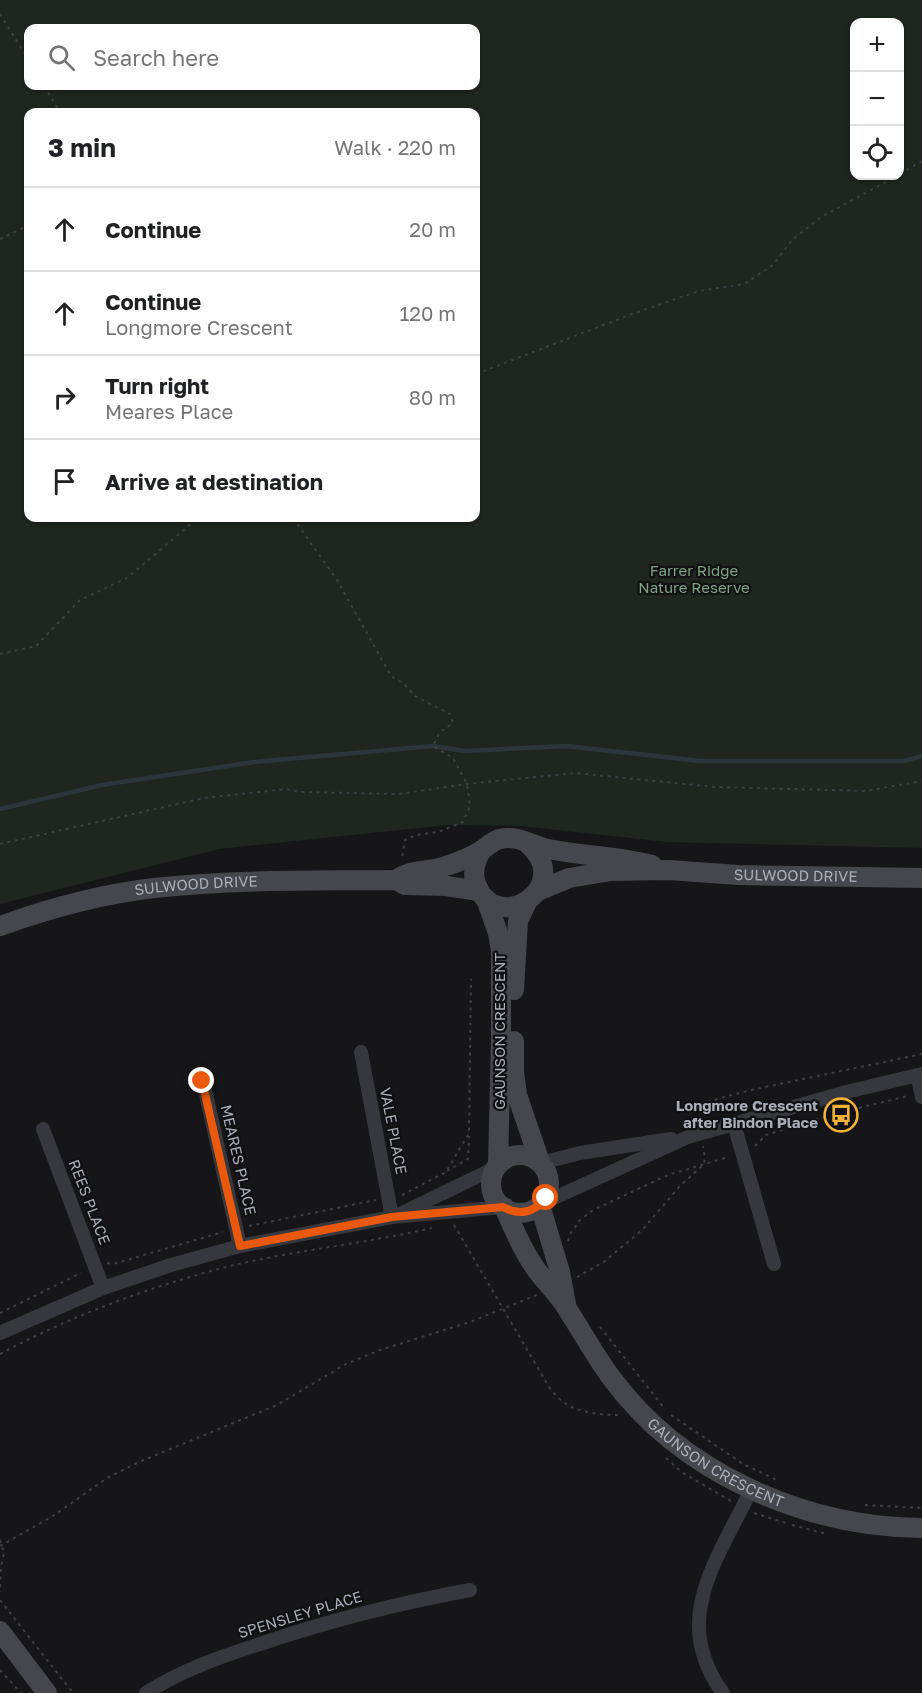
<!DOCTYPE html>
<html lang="en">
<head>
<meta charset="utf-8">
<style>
	body { margin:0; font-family:"Golos Text",sans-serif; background:#f6f6f6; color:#202124 }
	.controls { position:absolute; right:18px; top:18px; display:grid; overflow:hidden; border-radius:12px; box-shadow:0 2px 4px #0004 }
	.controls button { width:54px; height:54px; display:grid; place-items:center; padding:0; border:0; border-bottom:2px solid #e0e0e0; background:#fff; color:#202124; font:30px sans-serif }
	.stop { position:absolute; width:18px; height:18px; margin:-14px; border:4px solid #ea580c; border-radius:50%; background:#fff }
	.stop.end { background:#ea580c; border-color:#fff; box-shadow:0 2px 6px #0008 }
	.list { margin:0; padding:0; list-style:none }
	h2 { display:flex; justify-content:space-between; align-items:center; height:78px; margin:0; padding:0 24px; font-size:26px }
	h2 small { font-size:20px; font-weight:400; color:#757577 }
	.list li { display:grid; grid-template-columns:39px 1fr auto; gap:18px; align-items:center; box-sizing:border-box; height:84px; padding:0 24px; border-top:2px solid #e0e0e0 }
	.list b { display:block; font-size:22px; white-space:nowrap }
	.list p { margin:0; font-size:20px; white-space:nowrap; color:#757577 }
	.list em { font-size:20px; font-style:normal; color:#757577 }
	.icon { flex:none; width:33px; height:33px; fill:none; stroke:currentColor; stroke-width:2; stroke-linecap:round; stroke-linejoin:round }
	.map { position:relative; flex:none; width:922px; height:1693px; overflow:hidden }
	.search { position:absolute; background:#fff; box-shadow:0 2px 4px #0004; left:24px; top:24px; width:456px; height:66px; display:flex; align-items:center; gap:15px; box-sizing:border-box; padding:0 21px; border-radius:12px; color:#757577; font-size:22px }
	.panel { position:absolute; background:#fff; box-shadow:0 2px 4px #0004; left:24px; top:108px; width:456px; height:414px; border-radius:12px }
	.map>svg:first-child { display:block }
	.green { fill:#1e261f; fill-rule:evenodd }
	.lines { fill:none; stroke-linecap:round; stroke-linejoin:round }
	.stream { stroke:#2c353c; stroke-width:4.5 }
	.path { stroke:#3d3f44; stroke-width:2; stroke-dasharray:3 4.5; stroke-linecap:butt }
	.street { stroke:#37383d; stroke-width:14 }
	.secondary { stroke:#45474d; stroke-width:20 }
	.route { stroke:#ea580c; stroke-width:8 }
	.labels { text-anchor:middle; stroke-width:4.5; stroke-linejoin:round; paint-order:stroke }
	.park-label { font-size:15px; fill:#7fa381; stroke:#111113 }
	.street-label { font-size:15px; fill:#a8adb8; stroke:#111113 }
	.poi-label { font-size:15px; font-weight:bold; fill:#a8adb8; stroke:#111113; text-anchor:end }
</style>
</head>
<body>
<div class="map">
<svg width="922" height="1693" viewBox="0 0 922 1693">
	<rect width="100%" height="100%" fill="#161618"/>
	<path class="green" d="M0 0H922V848L667 842 521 826 448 825 219 849 0 904ZM854 22H900V176H854ZM28 28H476V86H28ZM28 112H476V518H28Z"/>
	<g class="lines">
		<path class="stream" d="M0 809 102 785 254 762 433 746 464 751 566 746 700 761H904L922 756"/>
		<g class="path">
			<path d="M0 14 28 59"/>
			<path d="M44 86 60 112"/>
			<path d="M900 174 922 161"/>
			<path d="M0 239 23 228 28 222"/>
			<path d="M476 374 632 314 699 291 744 284 773 265 792 240 821 217 897 176"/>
			<path d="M293 518 337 580 391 676 404 684 415 696 450 714 453 723 440 732 433 746 453 758 467 784 470 806 463 822 438 832 416 835 405 840 402 858"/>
			<path d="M0 654 36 646 80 600 127 578 198 518"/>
			<path d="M0 844 204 798 287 789 299 792 399 794 467 784 575 773 715 787 865 791 922 781"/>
			<path d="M697 1120 698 1111 706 1102 751 1090 922 1054"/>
			<path d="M755 1146 766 1135 830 1115 908 1096"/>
			<path d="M447 1171 468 1159 469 1136"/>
			<path d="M402 1195 446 1172 469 1133 471 979"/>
			<path d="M454 1225 549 1387C553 1392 558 1398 563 1402 578 1413 602 1415 620 1415"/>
			<path d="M249 1226 376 1200"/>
			<path d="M568 1241 570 1234 580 1220 593 1210 668 1175 728 1157"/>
			<path d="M107 1263 113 1264 223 1232"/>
			<path d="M577 1277 605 1261 642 1230 680 1186 703 1165 705 1159 703 1146"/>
			<path d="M0 1313 81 1273"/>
			<path d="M600 1327 665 1409"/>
			<path d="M0 1354C73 1315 154 1285 234 1265 299 1250 367 1243 432 1228"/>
			<path d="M671 1415 743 1464 779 1481"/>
			<path d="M666 1458 683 1473 731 1501"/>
			<path d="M865 1505 922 1508"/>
			<path d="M754 1513 786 1523"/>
			<path d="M792 1525 827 1534"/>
			<path d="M0 1540 4 1553 1 1567 0 1592"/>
			<path d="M0 1546 53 1516 107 1478 139 1462 277 1405 346 1364 380 1350 470 1322 537 1295"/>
			<path d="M0 1600 73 1693"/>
			<path d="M0 1670 21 1693"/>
		</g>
		<g class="street">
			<path d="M361 1052 392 1217"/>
			<path d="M917 1075 922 1097"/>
			<path d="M203 1081 240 1246"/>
			<path d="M734 1124 774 1264"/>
			<path d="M43 1129 103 1288"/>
			<path d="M541 1163 580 1153 671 1139"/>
			<path d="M541 1204 688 1137 846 1092 922 1074"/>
			<path d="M402 1213 495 1168"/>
			<path d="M0 1333 103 1288 171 1265 240 1246 392 1217 503 1207"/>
			<path d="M146 1693C182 1670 222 1656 263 1643 331 1620 400 1603 470 1590"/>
			<path d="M723 1693C669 1620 718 1559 751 1490"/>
		</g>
		<g class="secondary">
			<path d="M482 850C475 861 471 873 477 886 498 937 578 885 526 842"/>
			<path d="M396 880C409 869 427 872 443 867 456 863 469 858 481 851 488 846 492 841 500 839 517 835 532 845 548 849 583 856 618 856 652 865"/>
			<path id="s1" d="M538 891 569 878 611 871 669 870 738 875 922 878"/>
			<path d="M486 899 498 933 501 951V1040L498 1165"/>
			<path id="s2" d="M0 926C50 908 102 894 154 888 234 879 316 881 396 880L405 885 446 886 479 891"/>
			<path d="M514 990 518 921 527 902"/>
			<path d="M514 1041V1072L517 1095 540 1162"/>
			<circle cx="520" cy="1184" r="29"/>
			<path d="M540 1205 560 1272 566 1304"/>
			<path id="s3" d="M504 1207C514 1229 523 1252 538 1272 547 1284 558 1294 566 1307 581 1330 594 1354 610 1376 681 1473 804 1527 922 1528"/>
			<path d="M0 1631 47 1693"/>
		</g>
	</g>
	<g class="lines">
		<path class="route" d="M202 1081 240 1246 392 1217 503 1207C519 1216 534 1213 546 1198"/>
	</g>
	<defs>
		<symbol id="bus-ring" viewBox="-11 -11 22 22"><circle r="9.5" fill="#111113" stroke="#f2b134" stroke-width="1.5"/><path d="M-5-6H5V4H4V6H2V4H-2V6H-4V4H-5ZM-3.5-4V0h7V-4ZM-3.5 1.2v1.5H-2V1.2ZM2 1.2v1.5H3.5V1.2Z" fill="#f2b134"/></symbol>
	</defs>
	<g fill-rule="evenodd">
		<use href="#bus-ring" x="822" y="1096" width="38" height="38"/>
	</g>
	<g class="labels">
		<g class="park-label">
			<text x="694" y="576">Farrer Ridge<tspan x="694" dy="17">Nature Reserve</tspan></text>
		</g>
		<g class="street-label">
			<text dy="5" stroke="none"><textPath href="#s1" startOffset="261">SULWOOD DRIVE</textPath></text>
			<text dy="5" stroke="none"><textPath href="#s2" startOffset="201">SULWOOD DRIVE</textPath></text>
			<text transform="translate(500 1031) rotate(-90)" y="5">GAUNSON CRESCENT</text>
			<text transform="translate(393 1131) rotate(79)" y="5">VALE PLACE</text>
			<text transform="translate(238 1160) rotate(77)" y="5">MEARES PLACE</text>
			<text transform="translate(89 1202) rotate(69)" y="5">REES PLACE</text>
			<text dy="5" stroke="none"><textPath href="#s3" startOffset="339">GAUNSON CRESCENT</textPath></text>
			<text transform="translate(300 1615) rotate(-17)" y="5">SPENSLEY PLACE</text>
		</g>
		<g class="poi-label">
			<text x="818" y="1111">Longmore Crescent<tspan x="818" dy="17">after Bindon Place</tspan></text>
		</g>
	</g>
</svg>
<div class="controls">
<button>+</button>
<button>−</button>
<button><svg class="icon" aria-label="locate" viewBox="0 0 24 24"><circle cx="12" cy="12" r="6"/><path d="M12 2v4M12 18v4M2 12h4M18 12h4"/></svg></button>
</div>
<div class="stop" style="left:546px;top:1198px"></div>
<div class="stop end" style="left:202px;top:1081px"></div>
<div class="search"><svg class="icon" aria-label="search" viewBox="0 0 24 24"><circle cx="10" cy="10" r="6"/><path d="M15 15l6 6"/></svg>Search here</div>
<section class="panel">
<h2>3 min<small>Walk · 220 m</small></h2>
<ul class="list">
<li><svg class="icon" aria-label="ahead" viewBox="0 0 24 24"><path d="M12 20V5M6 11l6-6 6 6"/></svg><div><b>Continue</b></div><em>20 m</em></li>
<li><svg class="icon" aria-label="ahead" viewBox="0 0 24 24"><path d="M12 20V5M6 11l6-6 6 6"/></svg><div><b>Continue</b><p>Longmore Crescent</p></div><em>120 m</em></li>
<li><svg class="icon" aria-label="right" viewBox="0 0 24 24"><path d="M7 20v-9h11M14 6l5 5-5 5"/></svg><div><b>Turn right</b><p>Meares Place</p></div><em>80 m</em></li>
<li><svg class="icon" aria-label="arrive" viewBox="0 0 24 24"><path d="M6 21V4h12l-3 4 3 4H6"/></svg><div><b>Arrive at destination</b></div></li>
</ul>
</section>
</div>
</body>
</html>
